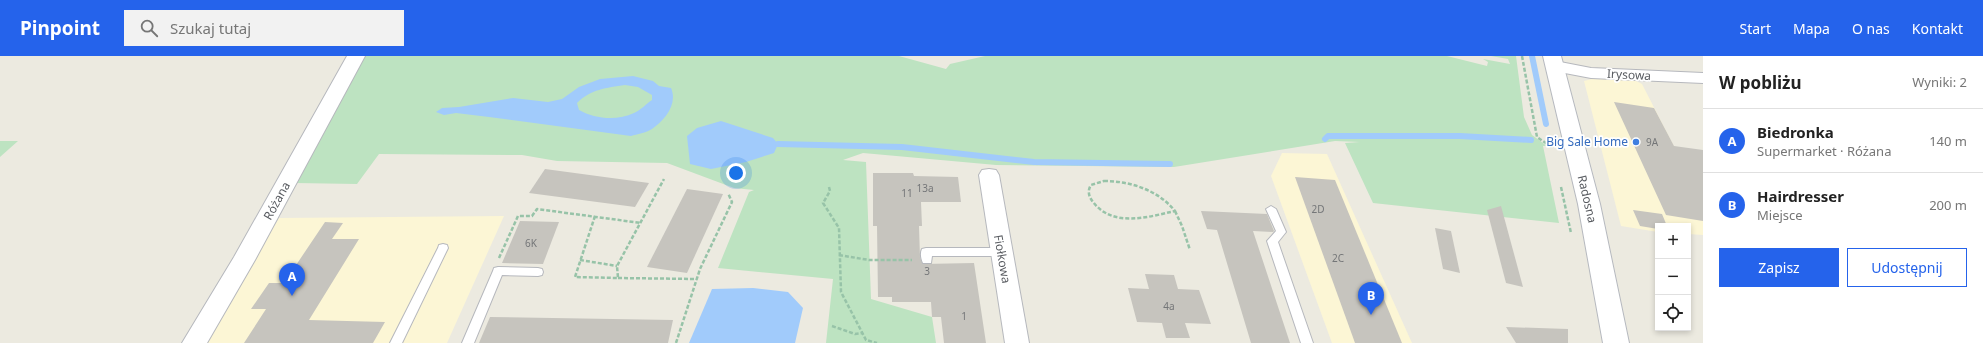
<!DOCTYPE html>
<html lang="pl">
<head>
<meta charset="utf-8">
<style>
	body { margin:0; font-family:"Noto Sans",sans-serif; background:#f2f2f2; color:#222 }
	.controls { position:absolute; right:12px; bottom:12px; display:grid; overflow:hidden; border-radius:0px; box-shadow:0 2px 6px #0003 }
	.controls button { width:36px; height:36px; display:grid; place-items:center; padding:0; border:0; border-bottom:1px solid #e0e0e0; background:#fff; color:#222; font:20px sans-serif }
	.you { position:absolute; left:736px; top:117px; width:14px; height:14px; margin:-10px; border:3px solid #fff; border-radius:50%; background:#1a73e8; box-shadow:0 0 0 6px #1a73e833 }
	.badge { display:grid; place-items:center; width:26px; height:26px; border-radius:50%; background:#2563eb; color:#fff; font-size:13px; font-weight:700 }
	.pin { position:absolute; translate:-50% -33px; filter:drop-shadow(0 1px 2px #0008) }
	.pin::after { content:''; position:absolute; top:21px; width:14px; height:12px; background:inherit; clip-path:polygon(0 0,100% 0,50% 100%) }
	.list { margin:0; padding:0; list-style:none }
	h2 { display:flex; justify-content:space-between; align-items:center; height:52px; margin:0; padding:0 16px; font-size:17px }
	h2 small { font-size:13px; font-weight:400; color:#767676 }
	.list li { display:grid; grid-template-columns:26px 1fr auto; gap:12px; align-items:center; box-sizing:border-box; height:64px; padding:0 16px; border-top:1px solid #e0e0e0 }
	.list b { display:block; font-size:15px; white-space:nowrap }
	.list p { margin:0; font-size:13px; white-space:nowrap; color:#767676 }
	.list em { font-size:13px; font-style:normal; color:#767676 }
	.actions { display:flex; gap:8px; padding:12px 16px }
	.actions a { flex:1; padding:9px 0; border:1px solid #2563eb; border-radius:0px; text-align:center; font-size:14px; color:#2563eb }
	.actions .main { background:#2563eb; color:#fff }
	.icon { flex:none; width:22px; height:22px; fill:none; stroke:currentColor; stroke-width:2; stroke-linecap:round; stroke-linejoin:round }
	.map { position:relative; flex:none; width:1703px; height:287px; overflow:hidden }
	header { display:flex; align-items:center; gap:24px; box-sizing:border-box; height:56px; padding:0 20px; background:#2563eb; color:#fff }
	header strong { font-size:19px }
	nav { display:flex; gap:22px; margin-inline-start:auto; font-size:14px }
	.search { width:280px; height:36px; background:#f2f2f2; display:flex; align-items:center; gap:10px; box-sizing:border-box; padding:0 14px; border-radius:0px; color:#767676; font-size:15px }
	main { display:flex }
	aside { flex:1; background:#fff }
	.map>svg:first-child { display:block }
	.commercial { fill:#fcf6d5 }
	.green { fill:#bde3c1 }
	.water { fill:#a1cbfb; fill-rule:evenodd }
	.lines { fill:none; stroke-linecap:round; stroke-linejoin:round }
	.stream { stroke:#a1cbfb; stroke-width:6 }
	.building { fill:#c6c4be }
	.lane-casing { stroke:#b6b8bd; stroke-width:2 }
	.street-casing { stroke:#b6b8bd; stroke-width:2 }
	.secondary-casing { stroke:#b6b9bf; stroke-width:2 }
	.path { stroke:#97c3a8; stroke-width:2.5; stroke-dasharray:4 2; stroke-linecap:butt }
	.lane { fill:#fff; fill-rule:evenodd }
	.street { fill:#fff; fill-rule:evenodd }
	.secondary { fill:#fff; fill-rule:evenodd }
	.shop-dot { fill:#3f7fe0; stroke:#fff; stroke-width:1.5 }
	.labels { text-anchor:middle; stroke-width:3.5; stroke-linejoin:round; paint-order:stroke }
	.number-label { font-size:10px; fill:#747678 }
	.street-label { font-size:12px; fill:#595c61; stroke:#fff }
	.shop-label { font-size:12px; fill:#366cbe; stroke:#fff; text-anchor:end }
</style>
</head>
<body>
<header>
<strong>Pinpoint</strong>
<div class="search"><svg class="icon" aria-label="search" viewBox="0 0 24 24"><circle cx="10" cy="10" r="6"/><path d="M15 15l6 6"/></svg>Szukaj tutaj</div>
<nav><a>Start</a><a>Mapa</a><a>O nas</a><a>Kontakt</a></nav>
</header>
<main>
<div class="map">
<svg width="1703" height="287" viewBox="0 0 1703 287">
	<rect width="100%" height="100%" fill="#eceae0"/>
	<g class="commercial">
		<path d="M1592 23 1634 24 1642 28 1703 147V179L1688 178V170H1658V176L1621 170 1584 25Z"/>
		<path d="M1282 97 1327 98 1412 287H1332L1271 120Z"/>
		<path d="M504 160 447 287H204L279 162Z"/>
	</g>
	<g class="green">
		<path d="M363 0H899L946 13 950 8 985 0H1447L1487 10 1488 6 1483 3 1510 8 1508 3 1491 0H1516L1524 61 1532 79 1547 90H1543L1559 167 1373 147 1345 87 1360 86 1335 85 1174 111 996 109 863 97 843 104 866 106 871 243 932 261 936 287H826L833 223 718 212 749 136 754 134 734 132 667 107 557 105 522 99 379 98 357 128 295 127Z"/>
		<path d="M0 85H18L0 101Z"/>
	</g>
	<g class="water">
		<path d="M633 20 653 25 659 30 671 32C678 48 665 64 652 73 646 77 637 78 631 80L489 61 456 57 444 59 436 56 442 52 459 51 513 42 548 46 562 43 579 31 600 23ZM625 29 638 31 652 39V44C646 48 641 54 634 57 617 65 595 63 579 54L577 47C591 33 606 32 625 29Z"/>
		<path d="M721 65 773 82 778 88 774 97 746 106 711 113 690 108 687 80 697 72Z"/>
		<path d="M753 232 788 236 803 252 795 287H689L712 233Z"/>
	</g>
	<g class="lines">
		<g class="stream">
			<path d="M1532 0 1546 68"/>
			<path d="M1325 83 1328 80H1460L1531 84"/>
			<path d="M778 88 902 91 1034 106 1170 108"/>
		</g>
	</g>
	<g class="building">
		<path d="M1614 46 1654 52 1674 90 1703 94V165L1666 159Z"/>
		<path d="M545 113 649 127 635 151 529 137Z"/>
		<path d="M873 117H913L914 120 958 121 961 146H921L922 170H919L920 202 923 208 974 207 986 287H944L941 261H932L931 246H892V241H878L877 170H873Z"/>
		<path d="M1295 121 1335 124 1402 287H1355Z"/>
		<path d="M687 133 723 138 687 217 647 211Z"/>
		<path d="M1501 150 1523 231 1506 227 1487 154Z"/>
		<path d="M1633 154 1662 158 1667 170H1658V173L1640 170Z"/>
		<path d="M1201 155 1267 158 1274 175 1273 176 1253 175 1290 287H1251L1217 174 1207 173Z"/>
		<path d="M520 165 559 166 543 208 502 207Z"/>
		<path d="M325 166 343 167 332 183H359L309 264 385 266 373 287H244L266 253H251L269 227H284Z"/>
		<path d="M1435 172 1451 175 1460 217 1443 213Z"/>
		<path d="M1145 218 1174 219 1178 233 1199 234 1211 268 1185 267 1190 282H1166L1162 267 1137 266 1128 232 1149 233Z"/>
		<path d="M490 261 673 264 668 287H479Z"/>
		<path d="M1506 271 1568 273V287H1516Z"/>
	</g>
	<g class="lines">
		<defs>
			<g id="lane">
				<path d="M1271 150 1276 153 1286 176 1278 186 1313 287H1301L1267 185 1276 175 1266 153Z"/>
				<path d="M443 188 447 189 448 192 402 287H390L438 192 439 189Z"/>
				<path d="M926 192H1001L1005 193 1006 196 1005 199 1001 200H932L931 207H923C921 203 920 197 922 193Z"/>
				<path d="M498 211 538 212 542 213 543 216 542 219 538 220 502 219 474 287H462L493 215 494 212Z"/>
			</g>
			<g id="street">
				<path d="M347 0H365L255 204 207 287H182L234 201Z"/>
				<path d="M1555 5 1591 12 1703 17V27L1591 22 1549 14 1546 10 1549 6Z"/>
				<path d="M989 113 996 114 999 119 1029 287H1005L979 119 982 114Z"/>
			</g>
			<path id="secondary" d="M1543 0H1561L1600 148 1629 287H1603L1578 148Z"/>
		</defs>
		<use href="#lane" class="lane-casing"/>
		<use href="#street" class="street-casing"/>
		<use href="#secondary" class="secondary-casing"/>
		<g class="path">
			<path d="M1522 0 1537 81 1553 92"/>
			<path d="M1104 125C1130 125 1158 134 1175 155 1148 161 1113 172 1093 146 1089 141 1087 135 1091 129Z"/>
			<path d="M829 131 830 135 823 147 839 172 841 236 866 284 877 287"/>
			<path d="M1561 131 1571 177"/>
			<path d="M1175 155 1182 170 1190 194"/>
			<path d="M595 160 575 221 618 222 617 210 664 123"/>
			<path d="M839 199 869 204H912"/>
			<path d="M499 202 518 160H532L537 153 641 167"/>
			<path d="M580 204 617 210"/>
			<path d="M618 222 697 223"/>
			<path d="M832 270 855 278 863 277"/>
			<path d="M676 287 700 213 732 146 728 137"/>
		</g>
		<use href="#lane" class="lane"/>
		<use href="#street" class="street"/>
		<use href="#secondary" class="secondary"/>
	</g>
	<circle class="shop-dot" cx="1636" cy="86" r="4"/>
	<g class="labels">
		<g class="number-label">
			<text x="1652" y="90">9A</text>
			<text x="925" y="136">13a</text>
			<text x="907" y="141">11</text>
			<text x="1318" y="157">2D</text>
			<text x="531" y="191">6K</text>
			<text x="1338" y="206">2C</text>
			<text x="927" y="219">3</text>
			<text x="1169" y="254">4a</text>
			<text x="964" y="264">1</text>
		</g>
		<g class="street-label">
			<text transform="translate(1629 19) rotate(3)" y="4">Irysowa</text>
			<text transform="translate(1587 143) rotate(77)" y="4">Radosna</text>
			<text transform="translate(277 145) rotate(-61)" y="4">Różana</text>
			<text transform="translate(1002 203) rotate(80)" y="4">Fiołkowa</text>
		</g>
		<g class="shop-label">
			<text x="1628" y="90">Big Sale Home</text>
		</g>
	</g>
</svg>
<div class="controls">
<button>+</button>
<button>−</button>
<button><svg class="icon" aria-label="locate" viewBox="0 0 24 24"><circle cx="12" cy="12" r="6"/><path d="M12 2v4M12 18v4M2 12h4M18 12h4"/></svg></button>
</div>
<div class="you"></div>
<div class="pin badge" style="left:292px;top:240px">A</div>
<div class="pin badge" style="left:1371px;top:259px">B</div>
</div>
<aside>
<h2>W pobliżu<small>Wyniki: 2</small></h2>
<ul class="list">
<li><span class="badge">A</span><div><b>Biedronka</b><p>Supermarket · Różana</p></div><em>140 m</em></li>
<li><span class="badge">B</span><div><b>Hairdresser</b><p>Miejsce</p></div><em>200 m</em></li>
</ul>
<div class="actions"><a class="main">Zapisz</a><a>Udostępnij</a></div>
</aside>
</main>
</body>
</html>
